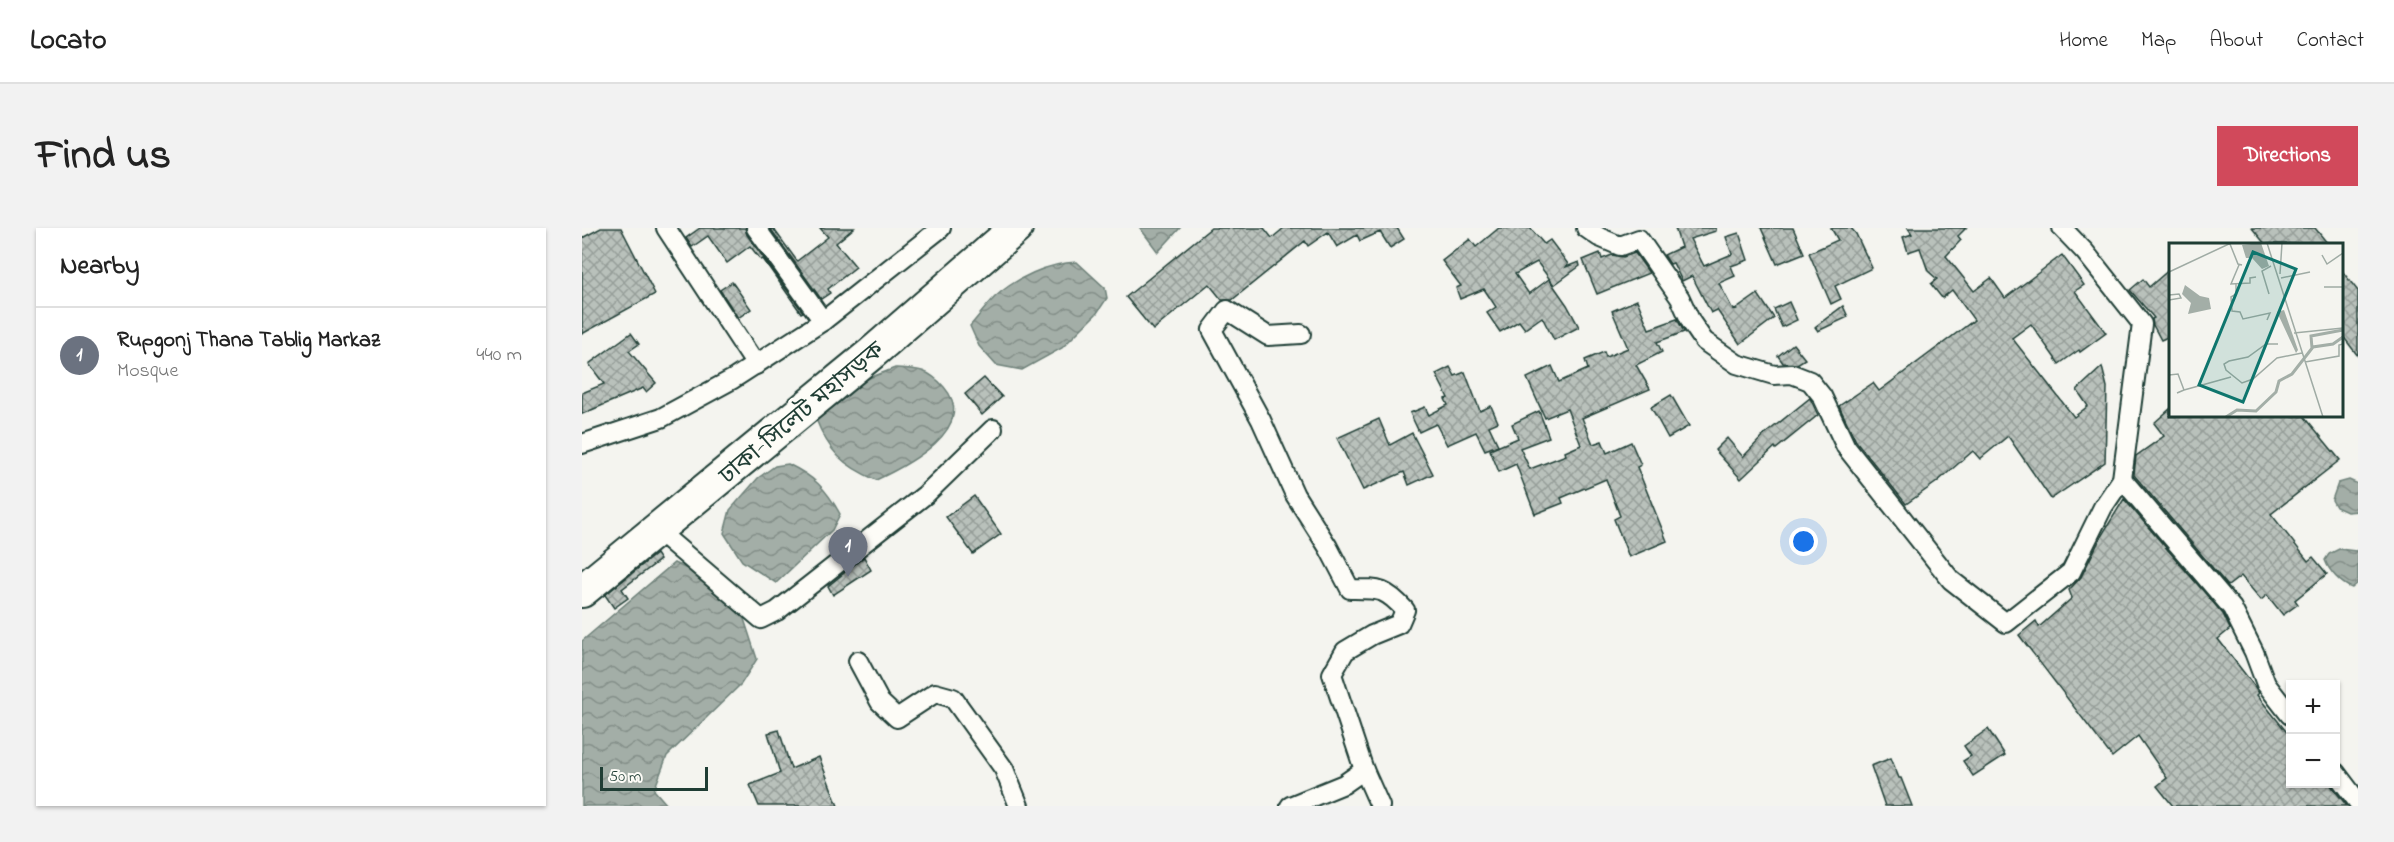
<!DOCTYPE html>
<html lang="en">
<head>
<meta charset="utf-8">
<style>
	body { margin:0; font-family:"Indie Flower","Noto Sans Bengali",sans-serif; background:#f2f2f2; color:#222 }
	.controls { position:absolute; right:18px; bottom:18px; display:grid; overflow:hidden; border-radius:0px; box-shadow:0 2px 4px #0004 }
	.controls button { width:54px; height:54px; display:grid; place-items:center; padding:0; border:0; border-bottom:2px solid #e0e0e0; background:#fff; color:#222; font:30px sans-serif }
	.scale { position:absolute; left:18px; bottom:15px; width:108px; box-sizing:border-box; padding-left:6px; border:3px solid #1f3d34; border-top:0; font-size:16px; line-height:21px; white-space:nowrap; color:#1f3d34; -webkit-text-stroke:4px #fdfcf7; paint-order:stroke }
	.you { position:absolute; left:1222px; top:314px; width:21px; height:21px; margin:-15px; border:4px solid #fff; border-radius:50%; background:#1a73e8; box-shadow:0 0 0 9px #1a73e833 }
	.badge { display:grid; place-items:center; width:39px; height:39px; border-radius:50%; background:#d1495b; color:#fff; font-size:20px; font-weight:700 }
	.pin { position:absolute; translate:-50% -50px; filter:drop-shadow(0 2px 3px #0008) }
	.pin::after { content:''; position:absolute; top:32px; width:21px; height:18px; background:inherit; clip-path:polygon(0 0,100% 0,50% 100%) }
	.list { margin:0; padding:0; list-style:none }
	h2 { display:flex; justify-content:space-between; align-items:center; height:78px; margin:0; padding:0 24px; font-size:26px }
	h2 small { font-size:20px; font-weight:400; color:#767676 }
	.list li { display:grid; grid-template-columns:39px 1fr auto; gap:18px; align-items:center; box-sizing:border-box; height:96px; padding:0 24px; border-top:2px solid #e0e0e0 }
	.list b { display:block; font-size:22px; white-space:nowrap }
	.list p { margin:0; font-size:20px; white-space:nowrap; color:#767676 }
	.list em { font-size:20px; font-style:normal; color:#767676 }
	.map { position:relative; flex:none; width:1776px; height:578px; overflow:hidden; border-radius:0px }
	header { display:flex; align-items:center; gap:36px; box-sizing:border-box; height:84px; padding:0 30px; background:#fff; border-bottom:2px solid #e0e0e0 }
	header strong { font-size:28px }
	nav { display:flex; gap:33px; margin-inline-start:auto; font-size:21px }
	.intro { display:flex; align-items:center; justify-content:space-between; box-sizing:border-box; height:144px; padding:0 36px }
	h1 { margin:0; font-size:42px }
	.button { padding:15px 27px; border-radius:0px; background:#d1495b; color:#fff; font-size:21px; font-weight:700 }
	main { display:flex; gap:36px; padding:0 36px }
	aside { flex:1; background:#fff; border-radius:0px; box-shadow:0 2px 4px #0004 }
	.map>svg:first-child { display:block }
	.water { fill:url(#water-waves); stroke:#6e8179; stroke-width:1.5 }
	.building { fill:url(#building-cross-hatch); stroke:#1f3d34; stroke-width:1.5 }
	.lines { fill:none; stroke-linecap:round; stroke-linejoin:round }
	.street-casing { stroke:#1f3d34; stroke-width:22 }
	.highway-casing { stroke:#1f3d34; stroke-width:36 }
	.street { stroke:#fdfcf7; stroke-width:18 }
	.highway { stroke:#fdfcf7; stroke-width:32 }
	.labels { text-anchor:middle; stroke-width:6; stroke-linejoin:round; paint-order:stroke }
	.street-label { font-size:24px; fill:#1f3d34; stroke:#fdfcf7 }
	.inset-river { fill:none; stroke:#a3aea7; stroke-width:3 }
	.inset-road { fill:none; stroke:#9faba4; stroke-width:1.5 }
	.view { fill:#0f766e; fill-opacity:0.15; stroke:#0f766e; stroke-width:3 }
	.inset-edge { fill:none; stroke:#1f3d34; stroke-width:3 }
</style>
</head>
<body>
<header>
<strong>Locato</strong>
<nav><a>Home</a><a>Map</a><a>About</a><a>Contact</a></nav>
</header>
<div class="intro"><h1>Find us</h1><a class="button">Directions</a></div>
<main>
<aside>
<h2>Nearby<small></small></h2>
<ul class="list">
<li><span class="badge" style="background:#6b7280">1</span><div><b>Rupgonj Thana Tablig Markaz</b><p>Mosque</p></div><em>440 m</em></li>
</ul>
</aside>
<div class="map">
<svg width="1776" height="578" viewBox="0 0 1776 578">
	<defs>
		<pattern id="water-waves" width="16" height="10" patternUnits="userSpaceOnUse" patternTransform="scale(1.5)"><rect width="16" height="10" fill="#a3aea7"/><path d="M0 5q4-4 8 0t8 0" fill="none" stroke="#848f89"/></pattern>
		<pattern id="building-cross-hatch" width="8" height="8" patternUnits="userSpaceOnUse" patternTransform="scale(1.5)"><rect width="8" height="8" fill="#b9c1bb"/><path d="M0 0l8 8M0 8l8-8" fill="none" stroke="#969e99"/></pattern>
	</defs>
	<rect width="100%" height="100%" fill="#f4f4ef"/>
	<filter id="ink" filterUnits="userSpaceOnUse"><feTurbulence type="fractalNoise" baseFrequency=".0167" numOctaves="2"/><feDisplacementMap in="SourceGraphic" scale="12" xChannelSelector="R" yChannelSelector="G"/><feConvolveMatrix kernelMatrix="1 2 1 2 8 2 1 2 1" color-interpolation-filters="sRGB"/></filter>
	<g filter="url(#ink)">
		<g class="water">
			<path d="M558 0H598L576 24Z"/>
			<path d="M495 34 523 60 525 70 515 85 480 120 440 142 414 137 397 118 388 98C396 89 404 78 413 69 434 50 466 35 495 34Z"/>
			<path d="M313 140C337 141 346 141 362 159 398 200 324 238 294 252 260 237 247 224 233 189L269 157Z"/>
			<path d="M206 236C231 248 244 260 258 286L250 302 194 355 160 333 142 305 148 282 176 250 193 238Z"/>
			<path d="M1767 252 1776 256V283L1765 284 1754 279 1750 272 1756 255Z"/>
			<path d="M1757 321 1774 323 1776 321V355L1770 360C1759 356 1747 343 1743 332L1747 326Z"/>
			<path d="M92 335 127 351 162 391 175 431 159 456 85 528 72 562 86 578H0V413Z"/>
		</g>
		<g class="building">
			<path d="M19 0H39L73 66 0 106V10Z"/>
			<path d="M118 0H163L165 7 221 84 219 85 181 31 179 32 168 18 145 35 126 8 110 19 104 10Z"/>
			<path d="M188 0H191L215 33 246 9 238 0H272L254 15 274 39 246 61 248 65 239 71Z"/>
			<path d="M629 0H682L690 10 702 0H815L822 11 808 20 798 4 778 13 775 7 755 19 746 4 726 18 723 13 650 72H640L627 56 571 102 544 69Z"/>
			<path d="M917 0H948L962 16 968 12 986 36 984 39 997 34 998 38 972 57 955 34 933 46 947 66 967 51 985 77 997 99 972 112 960 89 943 101 937 93 918 104 905 85 914 79 902 61 878 71 874 60 879 58 860 33 888 11 894 19Z"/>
			<path d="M1093 0H1134V3L1108 11 1122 38 1150 26 1144 9 1157 5 1166 32 1149 38 1153 48 1137 55 1150 80 1153 82 1176 66 1192 90 1158 116 1135 82 1129 85 1110 48 1100 53 1091 35 1088 36 1082 27 1099 19Z"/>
			<path d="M1179 0H1211L1222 25 1195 36Z"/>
			<path d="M1249 0H1269L1274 6 1290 40 1253 58 1259 71 1249 76 1227 25 1256 12Z"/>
			<path d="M1326 0H1384L1376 8 1379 12 1364 28 1392 63 1409 50 1423 70 1480 27 1502 57 1493 63 1524 105 1498 124 1497 122 1477 136 1449 96 1430 110 1492 189 1506 178 1495 162 1520 139 1525 159 1523 234 1469 271 1426 208 1398 231 1391 223 1355 254 1324 276 1274 213 1257 178 1291 155 1297 163 1392 92 1370 62 1360 70 1349 56 1355 51 1346 43 1338 20 1326 24 1321 9 1330 6Z"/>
			<path d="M1670 0H1733L1746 16H1683Z"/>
			<path d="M1018 25 1020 31 1030 27 1041 29 1053 25 1067 45 1015 66 1001 32Z"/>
			<path d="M1588 41V108L1579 112 1571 97 1570 91 1572 90 1548 62 1561 51 1567 59Z"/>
			<path d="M1760 43 1776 63V128L1760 107Z"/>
			<path d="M150 54 169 81 156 90 138 62Z"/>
			<path d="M1055 72 1067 101 1095 91 1102 104 1075 114 1080 124 1054 137 1068 161 1000 190 1011 216 1020 213 1025 225 1049 214 1059 237 1055 239 1085 313 1047 329 1032 291 1038 288 1024 251 979 270 981 275 953 286 934 236 917 244 908 222 936 210 930 196 957 183 967 209 938 220 948 241 984 227 983 224 999 217 985 181 963 190 945 150 970 138 977 154 1006 141 1003 132 1022 124 1024 129 1046 120 1030 83Z"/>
			<path d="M1207 74 1215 92 1200 99 1192 81Z"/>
			<path d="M1261 78 1266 89 1236 103 1233 99Z"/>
			<path d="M49 105 57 116 47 123 74 155 64 164 61 160 0 186V165L22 156 7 136Z"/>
			<path d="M1211 116 1223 131 1215 136 1201 135 1196 128Z"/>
			<path d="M868 139 873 148 883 144 898 183 909 178 916 194 907 198 916 217 903 222 894 204 865 217 854 196 837 204 828 185 843 179 847 187 866 177 863 171 866 170 854 146Z"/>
			<path d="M402 150 420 169 400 187 383 166Z"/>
			<path d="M1089 167 1107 198 1086 210 1069 179Z"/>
			<path d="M1228 170 1236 187 1194 221 1193 219 1159 251 1133 222 1145 210 1161 229 1183 206Z"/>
			<path d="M1588 181V188H1722L1758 232 1689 286 1726 333 1731 329 1745 346 1713 372 1716 376 1701 387 1685 367 1679 372 1659 348 1646 358 1552 247 1554 228 1582 208 1572 195Z"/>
			<path d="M797 191 808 217 830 205 851 246 827 257 822 244 781 262 755 210Z"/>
			<path d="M392 268 419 306 391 326 364 289Z"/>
			<path d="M1542 271 1641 386 1648 401 1636 411 1673 459 1677 465 1675 467 1708 508V555H1747L1765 578H1591L1575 558 1585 550 1556 508 1530 529 1437 407 1454 393 1457 399 1490 370 1487 362 1499 349 1520 307Z"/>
			<path d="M74 326 78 332 40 361 46 370 32 380 23 367Z"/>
			<path d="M282 329 289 342 251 367 246 358Z"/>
			<path d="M1406 501 1423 527 1391 548 1381 533 1389 528 1382 518Z"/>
			<path d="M197 502 209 541 237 529 256 578H177L168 557 198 545 186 505Z"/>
			<path d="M1309 530 1317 550H1319L1330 578H1303L1289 538Z"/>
		</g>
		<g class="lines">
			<defs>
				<g id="street">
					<path d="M84 0 174 137"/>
					<path d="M174 0 241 93"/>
					<path d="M1004 0 1017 9 1038 18 1057 11 1098 70 1109 94 1122 113 1155 136 1192 147 1210 146 1228 153 1240 168 1264 219 1369 352 1424 395 1489 344 1521 279 1540 251 1560 96 1503 24 1480 0"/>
					<path d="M0 216 79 190 151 151 241 93 359 0"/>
					<path d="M1540 251 1650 380 1672 424 1684 456 1708 487"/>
					<path d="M76 303 179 391 195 383 343 267 411 201"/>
					<path d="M276 433 298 474 315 490 353 465 371 470 422 541 437 578"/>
					<path d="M782 542 798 578"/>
					<path d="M1754 545 1776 574"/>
					<path d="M708 578 762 556 782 542 750 446 763 423 790 407 817 396 823 382C803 360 798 361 768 361L746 319 713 267 679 192 630 102 645 82 686 108 719 106"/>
				</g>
				<path id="highway" d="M0 363 290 125 434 0"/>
			</defs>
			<use href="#street" class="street-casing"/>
			<use href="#highway" class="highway-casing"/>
			<use href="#street" class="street"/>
			<use href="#highway" class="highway"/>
		</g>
	</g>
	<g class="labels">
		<g class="street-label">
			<text transform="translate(219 184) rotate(-40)" y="8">ঢাকা-সিলেট মহাসড়ক</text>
		</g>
	</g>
	<g transform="translate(1587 15)">
		<rect width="174" height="174" fill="#f4f4ef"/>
		<path d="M92 0 100 23 93 26 83 15H77L73 2ZM16 42 31 53 40 55 42 66 19 71 22 60 13 51ZM115 67 129 107 127 110 108 69Z" fill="#a3aea7"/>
		<path class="inset-river" d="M143 105 142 93 174 87M57 174 68 167 87 168 107 149 110 138 123 131 144 104 164 101 174 94"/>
		<path class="inset-road" d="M98 0 154 174M61 1 69 21 73 22M153 12 158 21 174 10M70 22 62 41 81 40V35L87 34M0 29 62 0M111 31 113 0M112 35 141 29M67 41V51L62 54 63 68 71 69 74 76 101 70 98 77M155 44H174M100 51 93 28 102 23M0 52 10 51 12 55 0 57M125 90 174 85M109 101H97L79 114 60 118 55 121 57 127 73 140 84 136 108 115 133 110M136 119 170 113V102L174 101M0 132 9 131 15 147 8 150M15 147 62 134"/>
		<path class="view" d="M84 9 127 26 74 159 30 142Z"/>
		<rect width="174" height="174" class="inset-edge"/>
	</g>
</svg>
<div class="controls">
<button>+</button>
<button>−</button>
</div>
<div class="scale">50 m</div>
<div class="you"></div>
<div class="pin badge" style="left:266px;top:349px;background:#6b7280">1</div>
</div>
</main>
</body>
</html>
